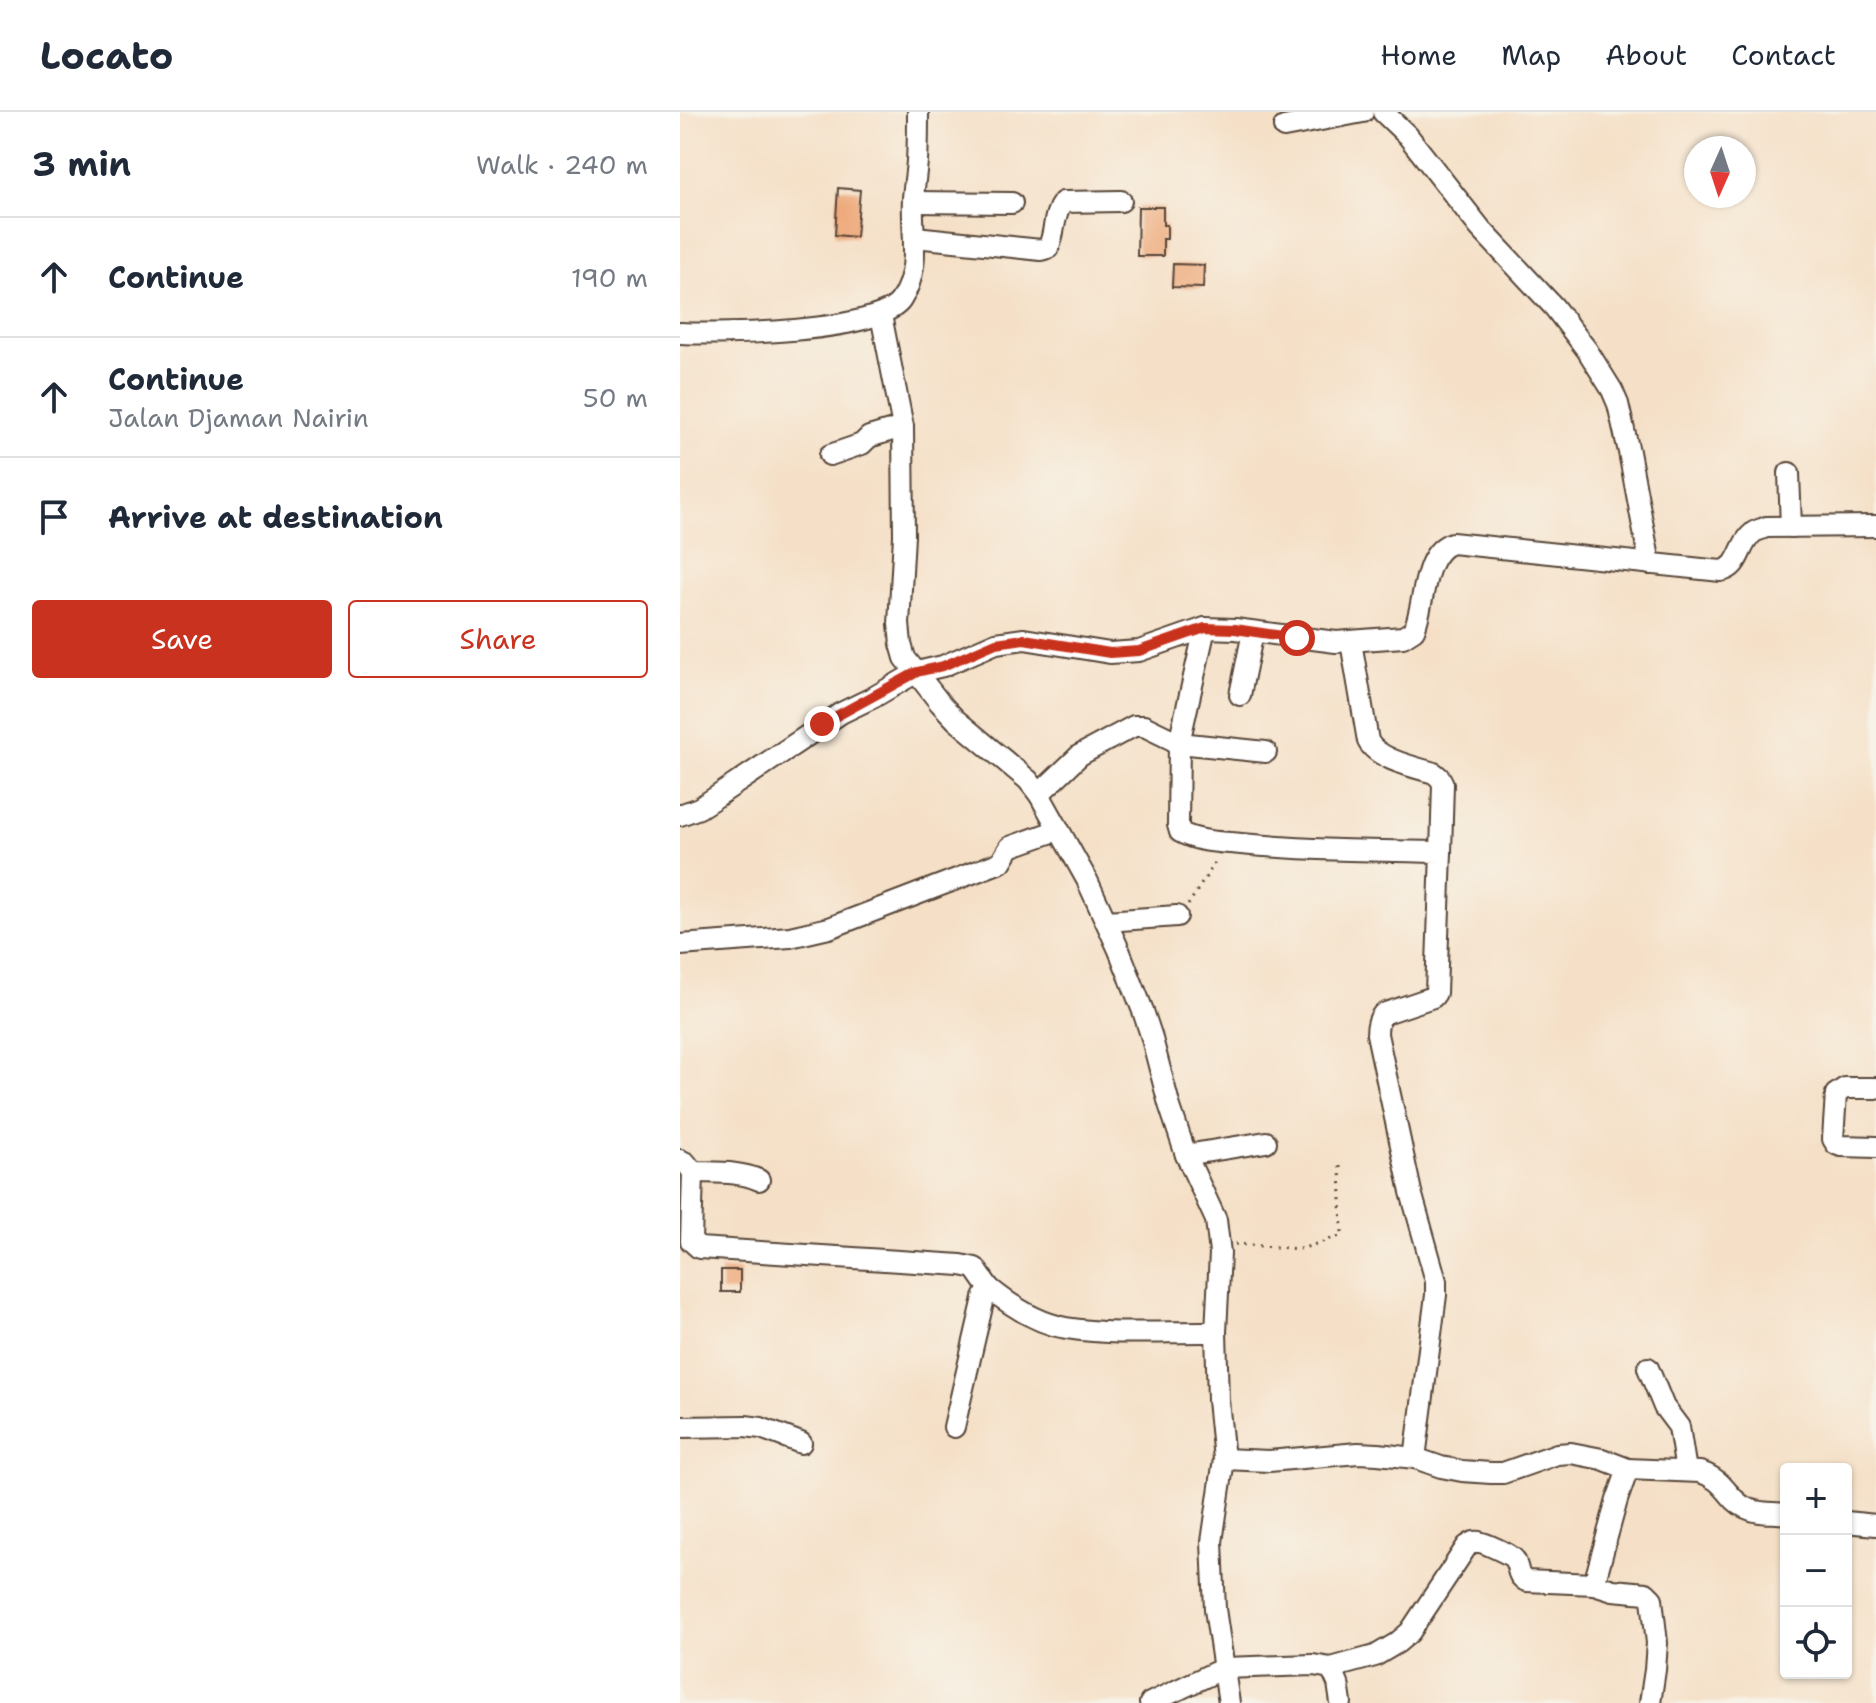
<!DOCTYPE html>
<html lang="en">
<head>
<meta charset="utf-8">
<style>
	body { margin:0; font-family:"Shantell Sans",sans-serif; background:#f6f6f7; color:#1f2937 }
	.controls { position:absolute; right:24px; bottom:24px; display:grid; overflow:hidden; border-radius:8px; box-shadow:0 2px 6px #0004 }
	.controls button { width:72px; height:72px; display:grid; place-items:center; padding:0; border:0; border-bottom:2px solid #e0e1e3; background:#fff; color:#1f2937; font:40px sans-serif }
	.compass { position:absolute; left:1004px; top:24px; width:72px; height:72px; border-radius:50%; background:#fff; box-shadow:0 2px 6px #0004; rotate:183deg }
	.stop { position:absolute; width:24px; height:24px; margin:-18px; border:6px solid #c8321e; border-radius:50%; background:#fff }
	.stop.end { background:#c8321e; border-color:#fff; box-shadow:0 2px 8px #0008 }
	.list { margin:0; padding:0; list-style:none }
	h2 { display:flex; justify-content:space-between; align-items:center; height:104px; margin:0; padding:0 32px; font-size:34px }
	h2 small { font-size:26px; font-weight:400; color:#747a83 }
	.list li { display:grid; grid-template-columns:52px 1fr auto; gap:24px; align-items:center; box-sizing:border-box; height:120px; padding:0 32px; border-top:2px solid #e0e1e3 }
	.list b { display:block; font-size:30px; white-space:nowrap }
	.list p { margin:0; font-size:26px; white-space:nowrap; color:#747a83 }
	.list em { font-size:26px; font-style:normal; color:#747a83 }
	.actions { display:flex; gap:16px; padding:24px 32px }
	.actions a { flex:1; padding:18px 0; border:2px solid #c8321e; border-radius:8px; text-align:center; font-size:28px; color:#c8321e }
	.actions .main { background:#c8321e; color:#fff }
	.icon { flex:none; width:44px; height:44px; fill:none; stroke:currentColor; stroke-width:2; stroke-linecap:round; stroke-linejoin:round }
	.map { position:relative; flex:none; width:1196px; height:1591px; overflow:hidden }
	header { display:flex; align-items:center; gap:48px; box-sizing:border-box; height:112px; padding:0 40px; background:#fff; border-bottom:2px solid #e0e1e3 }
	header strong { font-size:38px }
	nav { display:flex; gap:44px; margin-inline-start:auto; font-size:28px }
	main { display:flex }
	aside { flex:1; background:#fff }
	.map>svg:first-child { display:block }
	.building { fill:#eeaa7d }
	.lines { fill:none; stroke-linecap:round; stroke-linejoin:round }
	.minor-casing { stroke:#574537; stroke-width:24 }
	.path { stroke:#574537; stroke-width:3; stroke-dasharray:2 6; stroke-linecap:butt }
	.minor { stroke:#fff; stroke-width:20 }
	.route { stroke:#c8321e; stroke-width:10 }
</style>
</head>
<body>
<header>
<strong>Locato</strong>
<nav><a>Home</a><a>Map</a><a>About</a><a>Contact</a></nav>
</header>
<main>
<aside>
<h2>3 min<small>Walk · 240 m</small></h2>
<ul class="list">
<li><svg class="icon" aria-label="ahead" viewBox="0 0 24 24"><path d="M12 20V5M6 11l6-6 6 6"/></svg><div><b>Continue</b></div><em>190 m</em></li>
<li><svg class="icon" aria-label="ahead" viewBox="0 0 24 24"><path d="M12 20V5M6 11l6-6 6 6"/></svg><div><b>Continue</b><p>Jalan Djaman Nairin</p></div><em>50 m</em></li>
<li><svg class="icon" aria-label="arrive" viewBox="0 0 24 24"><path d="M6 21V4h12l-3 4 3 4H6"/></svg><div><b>Arrive at destination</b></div></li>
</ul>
<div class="actions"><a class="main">Save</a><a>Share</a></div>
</aside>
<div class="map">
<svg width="1196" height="1591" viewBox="0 0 1196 1591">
	<rect width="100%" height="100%" fill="#f7f3e8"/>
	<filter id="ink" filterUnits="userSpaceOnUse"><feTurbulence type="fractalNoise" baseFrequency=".0125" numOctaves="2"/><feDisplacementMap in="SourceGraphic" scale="16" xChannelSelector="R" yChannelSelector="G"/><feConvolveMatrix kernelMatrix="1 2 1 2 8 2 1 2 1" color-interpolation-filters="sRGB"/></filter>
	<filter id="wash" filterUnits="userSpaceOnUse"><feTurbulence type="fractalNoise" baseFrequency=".006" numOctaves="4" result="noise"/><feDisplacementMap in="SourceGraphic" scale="32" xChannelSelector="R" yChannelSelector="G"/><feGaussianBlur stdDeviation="1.8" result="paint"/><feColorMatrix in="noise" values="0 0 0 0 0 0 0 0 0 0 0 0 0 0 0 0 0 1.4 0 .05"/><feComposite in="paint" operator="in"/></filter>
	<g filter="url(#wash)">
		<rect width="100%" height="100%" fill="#f5e0c7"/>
		<g id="blocks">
			<g class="building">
				<path d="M158 76 180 78 176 125 155 123Z"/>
				<path d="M458 95H483V113H487V127H483V144H457Z"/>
				<path d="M493 152 524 153 523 176 492 175Z"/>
				<rect x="41" y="1158" width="19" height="22"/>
			</g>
		</g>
	</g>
	<g filter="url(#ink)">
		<use href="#blocks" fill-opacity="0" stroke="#574537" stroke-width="2"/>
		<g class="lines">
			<defs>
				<g id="minor">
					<path d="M703 0 728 24 800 116 874 195 907 238 932 278 938 292 949 340 970 452"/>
					<path d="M604 15 683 0"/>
					<path d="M233 90 332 91"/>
					<path d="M235 125 361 138 368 136C376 121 372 104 383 90L441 89"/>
					<path d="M201 203 223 315 224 424 219 512 221 532 225 546 260 591 276 608 348 668 359 682 407 768 439 838 463 899 471 923 489 992 506 1043 536 1108 540 1141 536 1220 538 1288 544 1347 532 1430 535 1497 549 1591"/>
					<path d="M0 221C39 223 200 221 221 188 242 155 231 121 233 86 234 74 236 62 237 49 238 33 238 16 238 0"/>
					<path d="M150 343 182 332 189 325 223 315"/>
					<path d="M1109 361 1111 415"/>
					<path d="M525 516 499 631 498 713 500 720C517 730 541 730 561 732 627 738 694 739 761 740L756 881 753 885 703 902C698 908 697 914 697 922L731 1080 756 1169V1183L735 1346"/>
					<path d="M671 530 688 629C697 647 734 655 754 661L760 666 763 672 761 740"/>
					<path d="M560 583 573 520"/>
					<path d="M359 682 400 643 454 614H464L499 631 586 640"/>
					<path d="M0 703 19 696 33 687 161 601 194 585 237 560 263 554 316 531 344 527 430 541 459 539 525 516 555 517 656 530 723 525 734 518C745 493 742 440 772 431L1041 459C1061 456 1058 432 1074 420 1075 419 1085 416 1086 415L1196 414"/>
					<path d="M426 809 497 804"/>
					<path d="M0 833 110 825 149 816 321 750 330 735 378 718"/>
					<path d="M1196 976H1165L1156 982 1153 1027 1156 1032 1161 1034 1196 1035"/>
					<path d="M506 1043 586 1030"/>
					<path d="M0 1048 6 1051 13 1060 11 1129 19 1136 281 1153 295 1156 309 1176 304 1186 274 1315"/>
					<path d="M13 1060C36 1061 59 1059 79 1068"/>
					<path d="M309 1176C331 1194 357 1211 386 1216 435 1224 487 1219 536 1220"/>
					<path d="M968 1256 984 1295 999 1315 1006 1359"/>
					<path d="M0 1315 65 1314 81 1316 121 1331"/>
					<path d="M544 1347 589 1349 678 1341 698 1342 735 1346 761 1355 782 1359 811 1361H823L877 1342 891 1341 922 1347 948 1357 1020 1360C1046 1368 1047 1387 1066 1396 1078 1402 1093 1400 1106 1402"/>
					<path d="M948 1357 937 1388 914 1472 933 1478 966 1481 972 1487 977 1531 975 1558 970 1591"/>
					<path d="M1166 1410 1196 1413"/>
					<path d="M651 1556 658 1571 661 1591"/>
					<path d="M470 1591 544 1556 633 1553 651 1556 695 1544 717 1531 730 1520 787 1434C792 1431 792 1429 799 1430 805 1431 830 1442 834 1447 840 1456 835 1462 846 1469L914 1472"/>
				</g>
			</defs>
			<use href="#minor" class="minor-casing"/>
			<g class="path">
				<path d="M508 793 538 746"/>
				<path d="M555 1132 621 1137 660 1124 662 1122 660 1053"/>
			</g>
			<use href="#minor" class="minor"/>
		</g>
	</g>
	<g class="lines" filter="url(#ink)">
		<path class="route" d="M142 612 237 560 263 554 316 531 344 527 430 541 459 539 525 516 555 517 617 526"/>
	</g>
</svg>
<div class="controls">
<button>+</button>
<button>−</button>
<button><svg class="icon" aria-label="locate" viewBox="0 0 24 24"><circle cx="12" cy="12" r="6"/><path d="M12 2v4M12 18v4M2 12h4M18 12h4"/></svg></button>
</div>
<svg class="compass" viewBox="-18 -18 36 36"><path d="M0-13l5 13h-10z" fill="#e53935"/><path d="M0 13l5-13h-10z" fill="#747a83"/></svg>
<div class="stop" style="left:617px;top:526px"></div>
<div class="stop end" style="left:142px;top:612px"></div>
</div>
</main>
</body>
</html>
